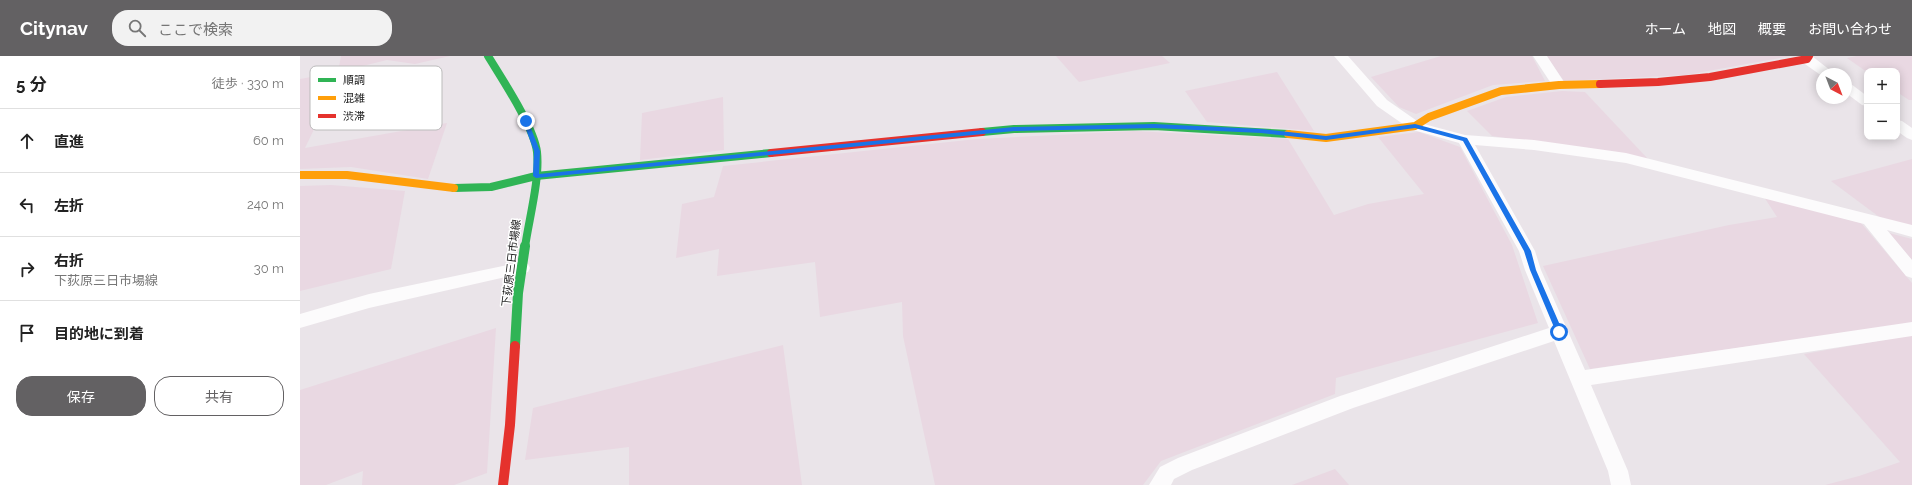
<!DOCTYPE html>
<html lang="ja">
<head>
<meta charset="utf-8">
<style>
	body { margin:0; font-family:Raleway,"Noto Sans JP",sans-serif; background:#f2f2f2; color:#222 }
	.controls { position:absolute; right:12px; top:12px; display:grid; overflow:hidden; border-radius:8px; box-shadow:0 2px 10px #0003 }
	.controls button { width:36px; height:36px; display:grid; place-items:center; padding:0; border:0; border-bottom:1px solid #e0e0e0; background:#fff; color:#222; font:20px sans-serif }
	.compass { position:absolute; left:1516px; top:12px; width:36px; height:36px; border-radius:50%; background:#fff; box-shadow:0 2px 10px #0003; rotate:138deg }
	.stop { position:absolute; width:12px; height:12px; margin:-9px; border:3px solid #1a73e8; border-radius:50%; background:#fff }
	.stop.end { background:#1a73e8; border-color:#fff; box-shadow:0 1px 4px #0008 }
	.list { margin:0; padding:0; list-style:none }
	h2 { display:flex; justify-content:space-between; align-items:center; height:52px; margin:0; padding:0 16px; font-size:17px }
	h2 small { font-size:13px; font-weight:400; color:#767676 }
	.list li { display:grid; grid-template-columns:26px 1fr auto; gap:12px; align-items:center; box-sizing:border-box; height:64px; padding:0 16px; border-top:1px solid #e0e0e0 }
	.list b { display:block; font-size:15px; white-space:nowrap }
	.list p { margin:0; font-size:13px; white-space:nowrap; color:#767676 }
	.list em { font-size:13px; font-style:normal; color:#767676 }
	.actions { display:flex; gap:8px; padding:12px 16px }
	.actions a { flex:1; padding:9px 0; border:1px solid #636163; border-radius:16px; text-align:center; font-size:14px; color:#636163 }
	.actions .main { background:#636163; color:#fff }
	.icon { flex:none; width:22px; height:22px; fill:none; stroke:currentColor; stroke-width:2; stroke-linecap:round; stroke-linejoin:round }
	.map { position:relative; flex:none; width:1612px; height:429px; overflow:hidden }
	header { display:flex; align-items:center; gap:24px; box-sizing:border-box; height:56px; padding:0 20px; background:#636163; color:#fff }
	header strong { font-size:19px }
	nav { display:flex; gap:22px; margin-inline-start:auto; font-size:14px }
	.search { width:280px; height:36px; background:#f2f2f2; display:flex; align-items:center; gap:10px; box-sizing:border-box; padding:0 14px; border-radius:16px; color:#767676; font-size:15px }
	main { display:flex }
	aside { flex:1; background:#fff }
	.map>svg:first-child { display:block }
	.farmland { fill:#e9d8e2 }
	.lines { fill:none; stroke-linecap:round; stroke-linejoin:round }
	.lane { fill:#fcfbfc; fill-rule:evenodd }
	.fast-far1 { stroke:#30b455; stroke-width:8 }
	.fast { stroke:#30b455; stroke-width:10 }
	.slow { stroke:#ff9f0a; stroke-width:8 }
	.jam-far1 { stroke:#e5322d; stroke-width:8 }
	.jam { stroke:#e5322d; stroke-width:10 }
	.route { fill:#1a73e8 }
	.labels { text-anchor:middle; stroke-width:3; stroke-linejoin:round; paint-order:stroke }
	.street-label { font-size:11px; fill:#1b1b1b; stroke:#fff }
	.key { fill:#fff; stroke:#bbb; stroke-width:1 }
	.key-label { font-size:11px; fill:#1b1b1b }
</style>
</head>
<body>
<header>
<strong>Citynav</strong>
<div class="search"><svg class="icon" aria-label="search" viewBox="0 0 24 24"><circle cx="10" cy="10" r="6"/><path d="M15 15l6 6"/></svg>ここで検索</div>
<nav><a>ホーム</a><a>地図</a><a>概要</a><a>お問い合わせ</a></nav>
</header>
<main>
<aside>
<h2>5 分<small>徒歩 · 330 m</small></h2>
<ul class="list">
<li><svg class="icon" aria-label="ahead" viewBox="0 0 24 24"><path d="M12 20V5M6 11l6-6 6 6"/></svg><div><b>直進</b></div><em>60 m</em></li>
<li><svg class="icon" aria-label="left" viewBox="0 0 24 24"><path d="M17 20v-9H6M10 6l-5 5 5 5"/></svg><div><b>左折</b></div><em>240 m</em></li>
<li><svg class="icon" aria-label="right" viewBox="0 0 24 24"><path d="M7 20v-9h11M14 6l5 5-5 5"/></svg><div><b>右折</b><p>下荻原三日市場線</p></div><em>30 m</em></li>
<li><svg class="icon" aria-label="arrive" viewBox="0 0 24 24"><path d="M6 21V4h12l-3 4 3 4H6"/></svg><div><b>目的地に到着</b></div></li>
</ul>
<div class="actions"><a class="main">保存</a><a>共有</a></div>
</aside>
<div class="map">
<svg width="1612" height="429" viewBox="0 0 1612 429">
	<rect width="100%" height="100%" fill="#eae4e9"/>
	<g class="farmland">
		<path d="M41 0H150L115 8 87 4 38 16 30 40 5 92 147 67 128 123 51 111 0 113V23L38 16Z"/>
		<path d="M756 0H862L870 7 779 26Z"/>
		<path d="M1141 0H1232L1245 25 1193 29 1116 58 1099 51 1071 21Z"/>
		<path d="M1246 0H1491L1386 19 1264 25Z"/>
		<path d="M1557 0H1612V44H1609L1597 36V15L1567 16 1547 2Z"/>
		<path d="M977 16 1014 75 907 66 885 35Z"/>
		<path d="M1262 35 1285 36 1348 103 1192 80 1167 55 1206 41Z"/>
		<path d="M423 41 424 94 340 104 342 57Z"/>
		<path d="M834 75 988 83 1034 159 1068 148 1124 138 1078 81 1119 76 1160 91 1212 189 1238 267 1036 322 1035 338 861 405 843 429H635L603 280 602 246 520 261 515 206 417 220 419 193 376 202 382 148 414 141 423 110 677 83Z"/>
		<path d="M1612 103V171L1582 163 1531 125Z"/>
		<path d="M31 129 105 135 91 213 0 235V130Z"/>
		<path d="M1464 141 1561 167 1612 227V267L1290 313 1243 210 1429 169 1477 161Z"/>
		<path d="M1589 177 1612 183V204Z"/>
		<path d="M196 272 187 417 154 429H62L63 415 26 429H0V334Z"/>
		<path d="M1612 279V429H1525L1559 420 1600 406 1504 298Z"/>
		<path d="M483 289 502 429H329V391L225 404 233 352Z"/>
		<path d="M1035 413 1049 429H992Z"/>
	</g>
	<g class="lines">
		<g class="lane">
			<path d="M1034 0H1048L1087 44 1120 67 1165 79 1234 84 1326 97 1612 169V181L1587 174 1612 204V222L1606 220 1564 168 1326 107 1234 94 1175 89 1235 195 1241 214 1285 314 1612 266V280L1291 329 1328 415 1331 429H1311L1308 415 1254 285 1053 352 892 414 874 423 871 429H849L860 411 878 402 1040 340 1249 272 1225 214 1219 195 1159 87 1110 73 1077 50Z"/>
			<path d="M1233 0H1247L1266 29 1264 32H1254Z"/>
			<path d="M1502 0H1512L1535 18H1522V20L1502 6 1500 3Z"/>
			<path d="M1546 27 1551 28 1567 40V50L1562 49 1546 37Z"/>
			<path d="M1597 64 1602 65 1612 72V84L1607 82 1597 75Z"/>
			<path d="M222 206 228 208 230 212 228 216 69 252 0 272V258L69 238Z"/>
		</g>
		<g class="fast-far1">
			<path d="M188 0C202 23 234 71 237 96 240 123 229 163 225 191"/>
			<path d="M682 76 714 73 854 70 988 78"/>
			<path d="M154 132 191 131 236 120 471 97"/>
		</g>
		<path class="fast" d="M215 290 218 237 225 190"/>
		<g class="slow">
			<path d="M988 78 1026 82 1115 70 1129 61 1201 35 1259 29 1300 28"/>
			<path d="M0 119H47L154 132"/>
		</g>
		<g class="jam-far1">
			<path d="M1300 28 1358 26 1410 21 1507 3 1509 0"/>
			<path d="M471 97 682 76"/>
		</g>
		<path class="jam" d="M203 429 210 369 215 290"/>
	</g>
	<path class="route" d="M226 63 228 65 240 95 239 118 714 71 854 68 961 73 1026 80 1115 68 1167 82 1231 195 1236 214 1263 276 1259 278 1256 276 1230 214 1224 195 1163 85 1115 72 1026 84 961 77 854 72 714 75 236 122 233 120 234 95 223 65Z"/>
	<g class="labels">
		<g class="street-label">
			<text transform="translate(211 207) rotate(-83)" y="4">下荻原三日市場線</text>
		</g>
	</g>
	<rect x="10" y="10" width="132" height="64" rx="6" class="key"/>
	<rect x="18" y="22" width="18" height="4" fill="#30b455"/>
	<rect x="18" y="40" width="18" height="4" fill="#ff9f0a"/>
	<rect x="18" y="58" width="18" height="4" fill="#e5322d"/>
	<g class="key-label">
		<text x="43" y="28">順調</text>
		<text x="43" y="46">混雑</text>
		<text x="43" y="64">渋滞</text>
	</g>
</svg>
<div class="controls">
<button>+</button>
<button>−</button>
</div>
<svg class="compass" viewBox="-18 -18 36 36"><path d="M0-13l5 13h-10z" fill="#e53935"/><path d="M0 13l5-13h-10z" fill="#767676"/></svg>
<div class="stop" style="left:1259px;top:276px"></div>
<div class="stop end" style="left:226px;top:65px"></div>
</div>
</main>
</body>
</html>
